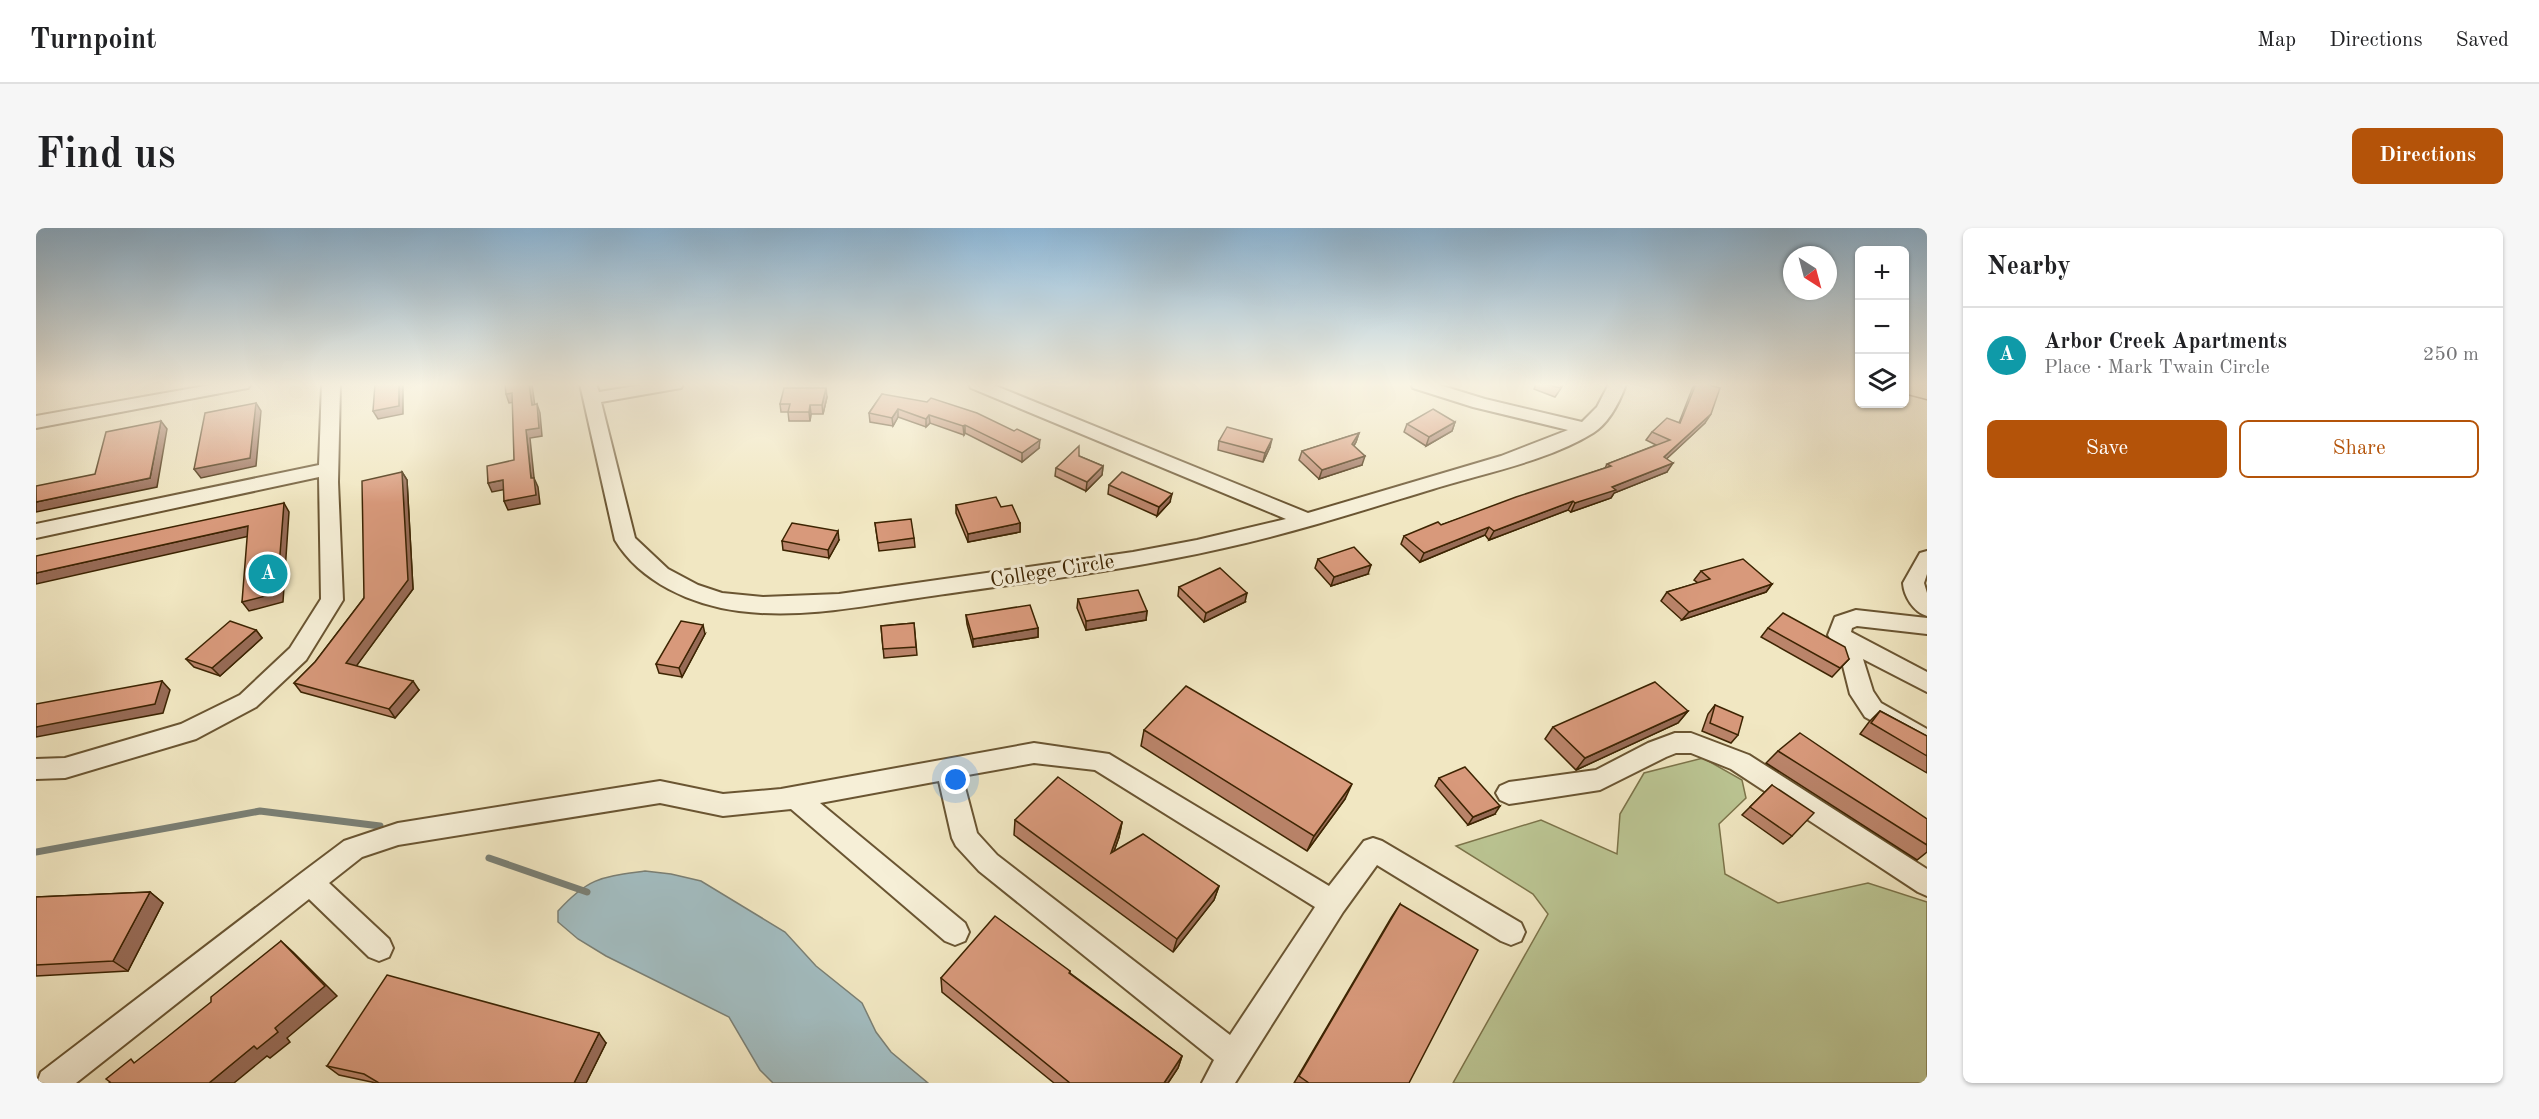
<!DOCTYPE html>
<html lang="en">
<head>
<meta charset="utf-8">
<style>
	body { margin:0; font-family:"Old Standard TT",serif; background:#f6f6f6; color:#202124 }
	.controls { position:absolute; right:18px; top:18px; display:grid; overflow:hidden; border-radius:9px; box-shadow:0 2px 4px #0004 }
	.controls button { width:54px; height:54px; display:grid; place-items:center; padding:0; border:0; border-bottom:2px solid #e0e0e0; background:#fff; color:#202124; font:30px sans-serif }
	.compass { position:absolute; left:1747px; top:18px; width:54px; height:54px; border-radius:50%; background:#fff; box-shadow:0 2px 4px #0004; rotate:144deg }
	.you { position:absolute; left:920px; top:552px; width:21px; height:21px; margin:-15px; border:4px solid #fff; border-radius:50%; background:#1a73e8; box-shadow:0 0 0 9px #1a73e833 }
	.badge { display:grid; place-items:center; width:39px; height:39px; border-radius:50%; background:#b45309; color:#fff; font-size:20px; font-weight:700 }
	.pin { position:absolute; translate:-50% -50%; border:3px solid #fff; box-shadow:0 2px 6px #0006 }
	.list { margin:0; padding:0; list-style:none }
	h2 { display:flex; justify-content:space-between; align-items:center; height:78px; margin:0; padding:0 24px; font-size:26px }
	h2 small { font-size:20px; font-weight:400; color:#757577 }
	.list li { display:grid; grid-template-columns:39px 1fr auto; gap:18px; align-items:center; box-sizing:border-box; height:96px; padding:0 24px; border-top:2px solid #e0e0e0 }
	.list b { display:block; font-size:22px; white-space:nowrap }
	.list p { margin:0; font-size:20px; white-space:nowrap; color:#757577 }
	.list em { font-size:20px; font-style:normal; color:#757577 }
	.actions { display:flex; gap:12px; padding:18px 24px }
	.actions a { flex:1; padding:14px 0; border:2px solid #b45309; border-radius:9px; text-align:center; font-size:21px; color:#b45309 }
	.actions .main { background:#b45309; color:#fff }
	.icon { flex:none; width:33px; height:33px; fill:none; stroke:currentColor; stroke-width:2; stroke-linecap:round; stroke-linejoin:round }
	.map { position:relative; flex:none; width:1891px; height:855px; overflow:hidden; border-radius:9px }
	header { display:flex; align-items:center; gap:36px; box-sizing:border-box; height:84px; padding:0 30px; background:#fff; border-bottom:2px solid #e0e0e0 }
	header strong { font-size:28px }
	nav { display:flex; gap:33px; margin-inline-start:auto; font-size:21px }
	.intro { display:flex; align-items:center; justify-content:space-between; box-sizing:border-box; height:144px; padding:0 36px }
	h1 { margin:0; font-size:42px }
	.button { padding:15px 27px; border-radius:9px; background:#b45309; color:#fff; font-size:21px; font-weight:700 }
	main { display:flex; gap:36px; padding:0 36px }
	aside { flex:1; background:#fff; border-radius:9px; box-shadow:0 2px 4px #0004 }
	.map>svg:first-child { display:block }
	.green { fill:#bbc593; stroke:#7c744a; stroke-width:1.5 }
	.water { fill:#a2bcc0; stroke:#7a7f74; stroke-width:1.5 }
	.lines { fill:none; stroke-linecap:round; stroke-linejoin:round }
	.stream { stroke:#7a7f74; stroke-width:7 }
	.minor-casing { stroke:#6a5532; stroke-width:4 }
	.major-casing { stroke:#3d2402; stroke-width:3 }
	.minor { fill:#f6efd7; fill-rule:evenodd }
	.major { fill:#f1e7c2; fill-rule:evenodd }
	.wall { fill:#ba846a; stroke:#3d2402; stroke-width:1.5 }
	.shaded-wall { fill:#976b56; stroke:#3d2402; stroke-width:1.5 }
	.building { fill:#d8997b; stroke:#3d2402; stroke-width:1.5 }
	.labels { text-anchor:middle; stroke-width:6; stroke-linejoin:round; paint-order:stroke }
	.street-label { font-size:21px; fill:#3d2402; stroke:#f6efd7 }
</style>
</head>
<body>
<header>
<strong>Turnpoint</strong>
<nav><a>Map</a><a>Directions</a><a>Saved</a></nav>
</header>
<div class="intro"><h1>Find us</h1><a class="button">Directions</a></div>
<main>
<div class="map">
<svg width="1891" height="855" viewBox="0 0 1891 855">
	<rect width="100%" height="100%" fill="#f1e7c2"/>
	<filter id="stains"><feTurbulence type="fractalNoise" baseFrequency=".00333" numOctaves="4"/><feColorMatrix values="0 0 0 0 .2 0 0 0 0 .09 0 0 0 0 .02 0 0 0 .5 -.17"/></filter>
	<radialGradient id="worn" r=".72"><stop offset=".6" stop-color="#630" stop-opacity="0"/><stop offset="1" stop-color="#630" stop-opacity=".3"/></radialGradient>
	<path class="green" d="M1667 530 1706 552 1710 570 1683 596 1689 646 1742 675 1832 655 1891 674V855H1417L1512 686 1497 666 1420 618 1505 592 1581 626 1584 586 1608 545Z"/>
	<path class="water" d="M609 643 635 646 665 653 749 704 780 738 826 775 840 804 855 824 892 855H737L724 842 693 789 570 728 542 711 522 694V683C553 649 566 649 609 643Z"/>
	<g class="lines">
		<g class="stream">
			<path d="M0 624 224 583 344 598"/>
			<path d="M453 630 551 664"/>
		</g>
		<defs>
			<g id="minor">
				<path d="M180 156H215L212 160 206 161 0 200V188Z"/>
				<path d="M286 156H304L302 254 307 372 270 432 220 479 160 511 29 550 0 551V531L29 530 145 496 204 467 254 420 285 371 283 249 0 310V296L283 237Z"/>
				<path d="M544 156H560L563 164 612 156H647L645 160 639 161 565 174 599 310 632 341 662 357 686 365 727 369 803 366 1097 324 1161 312 1250 291 935 160 933 156H955L1272 285 1465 228 1532 202 1437 179 1377 160 1375 156H1400L1449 171 1546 194 1561 179 1573 156H1590C1584 173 1573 195 1557 205 1512 233 1448 245 1397 261 1328 282 1260 304 1188 320 1096 341 1002 353 909 366 841 375 772 392 703 383 656 377 604 354 579 312Z"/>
				<path d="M1891 323V346L1888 355 1891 365V388C1878 384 1868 369 1867 355L1884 325Z"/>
				<path d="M1820 382 1891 390V406L1821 398 1816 400 1815 404 1891 444V464L1827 431 1837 463 1845 475 1891 501V523L1829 489 1814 466 1805 430 1792 407 1799 389Z"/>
				<path d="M1639 505H1655L1713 527 1891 641V668L1882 664 1695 541 1655 525H1640L1630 529 1564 562 1473 576 1464 572 1460 565 1464 558 1473 554 1560 542 1612 515Z"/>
				<path d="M998 515 1073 526 1293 658 1328 613 1337 610 1346 613 1485 695 1489 704 1485 713 1475 717 1465 713 1341 637 1307 684 1199 855H1166L1178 832 943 643 920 618 916 610 903 553 784 575 929 695 933 704 929 713 919 717 909 713 755 581 687 588 624 575 362 617 326 629 293 655 353 711 357 720 353 729 343 733 333 729 273 671 40 855H1L5 844 264 646 308 613 362 595 624 553 687 566 745 561ZM998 535 1059 542 1279 679 1194 807 961 627 941 605 926 548Z"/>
			</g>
			<path id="major" d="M1868 156 1891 158V171L1868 165Z"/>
		</defs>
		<use href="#minor" class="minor-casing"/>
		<use href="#major" class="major-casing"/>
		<use href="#minor" class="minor"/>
		<use href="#major" class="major"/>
	</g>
	<g class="wall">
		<path d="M1500 156H1528L1519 169 1498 161Z"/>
		<path d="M1659 156H1670L1669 195 1630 231 1631 244 1578 265 1575 270 1535 284 1532 282 1453 312 1449 307 1384 334 1365 316 1368 308 1405 297 1569 240 1571 236 1620 217 1610 212 1616 204 1643 195 1656 161Z"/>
		<path d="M846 166 1003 220 986 234 929 205 928 207 894 195 890 199 862 189 857 198 834 194 833 185Z"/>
		<path d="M791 169 787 186H775L774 193H753L752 184H745L744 176Z"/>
		<path d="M1419 194 1416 203 1390 218 1368 204 1371 196Z"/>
		<path d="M1323 205 1320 214 1318 218 1326 237 1283 251 1263 232 1266 223Z"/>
		<path d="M1183 213 1234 219 1227 234 1182 222Z"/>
		<path d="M1043 228 1067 238 1066 247 1050 263 1019 248 1020 240Z"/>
		<path d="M366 244 371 252 377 361 320 438 383 462 359 490 265 464 258 455 279 434 328 370Z"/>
		<path d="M1073 257 1134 274 1121 288 1072 266Z"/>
		<path d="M920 277 965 279 984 295V304L932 314 920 285Z"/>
		<path d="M839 295 878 310 879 319 843 323Z"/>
		<path d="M803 312 793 330 747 322 746 313Z"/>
		<path d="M1282 331 1332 346 1295 358 1279 340Z"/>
		<path d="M1665 343 1736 356 1730 364 1646 392 1625 373 1631 364 1662 355 1658 352Z"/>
		<path d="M1143 359 1209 374 1168 394 1142 368Z"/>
		<path d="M1042 371 1111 383 1110 392 1050 402 1041 380Z"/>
		<path d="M930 387 1002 400V409L937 419 931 396Z"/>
		<path d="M878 395 881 427 848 430 845 398Z"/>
		<path d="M1732 400 1813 431 1796 449 1725 409Z"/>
		<path d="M220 402 226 410 184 448 158 439 150 431Z"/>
		<path d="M669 406 646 449 623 445 620 436Z"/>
		<path d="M1679 477 1702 507 1695 515 1666 503 1672 486Z"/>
		<path d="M1652 483 1642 495 1540 542 1509 511 1517 499Z"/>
		<path d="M1844 483 1891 508V545L1824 506 1833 494Z"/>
		<path d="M1108 502 1309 571 1271 623 1105 518Z"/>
		<path d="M1742 523 1891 591V624L1881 632 1730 535Z"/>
		<path d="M1403 550 1459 586 1432 597 1399 558Z"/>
		<path d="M1736 557 1756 608 1747 616 1706 587Z"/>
		<path d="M979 592 1086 594 1083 609 1078 623 1183 658 1178 672 1137 724 978 607Z"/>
		<path d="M114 664 127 675 92 743 0 748V669Z"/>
		<path d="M1364 676 1373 855H1258L1355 690Z"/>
		<path d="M1034 743V745L1146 828 1142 840 1132 855H1018L906 764 905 750Z"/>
		<path d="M570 815 550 855H340L303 847 291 838Z"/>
	</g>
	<g class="shaded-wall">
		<path d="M363 156H367V186L342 191 337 183Z"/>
		<path d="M493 156H496L500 186 496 177Z"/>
		<path d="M790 160 791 169 787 186 786 177Z"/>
		<path d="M476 165 480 174 473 175 470 166Z"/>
		<path d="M220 175 225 183 220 238 165 250 158 241Z"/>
		<path d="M501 176 504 185 506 208 494 210 499 259 495 250 490 202Z"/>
		<path d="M774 177 775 186 774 193 773 184Z"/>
		<path d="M862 181V189L857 198 856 190Z"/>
		<path d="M1675 186 1669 195 1623 238 1628 229Z"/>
		<path d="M893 187 894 195 890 199V191Z"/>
		<path d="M125 193 131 201 121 259 0 284V274L114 250Z"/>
		<path d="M1419 194 1416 203 1390 218 1393 209Z"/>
		<path d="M929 197V205L928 207 927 198Z"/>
		<path d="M1323 205 1320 214 1313 225 1316 216Z"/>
		<path d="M1236 211 1234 219 1227 234 1229 225Z"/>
		<path d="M1004 212 1003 220 986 234V225Z"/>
		<path d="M1329 228 1326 237 1283 251 1286 242Z"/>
		<path d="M1637 235 1631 244 1578 265 1575 270 1535 284 1539 275 1576 259Z"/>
		<path d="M1067 238 1066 247 1050 263 1051 254Z"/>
		<path d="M366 244 371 252 377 361 316 444 310 435Z"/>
		<path d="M498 250 502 259 504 276 472 282 468 273Z"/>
		<path d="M467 252 471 261 456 264 452 255Z"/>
		<path d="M1136 266 1134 274 1121 288 1123 279Z"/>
		<path d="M1537 273 1532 282 1453 312 1458 303Z"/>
		<path d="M248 275 253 284 247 374 213 383 206 374Z"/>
		<path d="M984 295V304L932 314V306Z"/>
		<path d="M212 298 218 307 0 356V345Z"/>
		<path d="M1453 299 1449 307 1384 334 1388 325Z"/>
		<path d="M802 303 803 312 793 330 792 322Z"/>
		<path d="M1335 337 1332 346 1295 358 1298 349Z"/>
		<path d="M1736 356 1730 364 1646 392 1653 384Z"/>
		<path d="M1211 365 1209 374 1168 394 1170 385Z"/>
		<path d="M1111 383 1110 392 1050 402V393Z"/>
		<path d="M667 397 669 406 646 449 643 440Z"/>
		<path d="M1002 400V409L937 419V411Z"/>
		<path d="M220 402 226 410 184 448 176 440Z"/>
		<path d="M126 453 134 462 127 485 0 509V499Z"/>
		<path d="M377 453 383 462 359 490 353 481Z"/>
		<path d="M1652 483 1642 495 1540 542 1549 530Z"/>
		<path d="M1316 556 1309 571 1271 623 1278 608Z"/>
		<path d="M1464 578 1459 586 1432 597 1437 589Z"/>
		<path d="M1086 594 1083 609 1072 640 1075 625Z"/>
		<path d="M1183 658 1178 672 1137 724 1141 711Z"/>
		<path d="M114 664 127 675 92 743 77 733Z"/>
		<path d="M245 713 257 724 301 768 251 810 254 814 234 830 231 828 198 855H173L239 800Z"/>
		<path d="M563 805 570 815 550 855H538Z"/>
		<path d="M1146 828 1142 840 1132 855H1128Z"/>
	</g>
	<g class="building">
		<path d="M339 156H363V178L337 183Z"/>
		<path d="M469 156H493L496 177 501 176 503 200 490 202 495 250H498L500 267 468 273 467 252 452 255 451 238 478 232 476 165 470 166Z"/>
		<path d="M1510 156H1527L1524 160Z"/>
		<path d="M1660 156H1670L1684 160 1675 186 1628 229 1637 235 1576 259 1580 262 1539 275 1537 273 1458 303 1453 299 1388 325 1368 308 1402 294 1405 297 1480 269 1575 238 1571 236 1634 212 1616 204 1631 190 1644 195Z"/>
		<path d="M748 160H790L786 177H774L773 184H752L754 176H744Z"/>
		<path d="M846 166 891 174 895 170 941 185 978 203 981 201 1004 212 986 225 929 197 927 198 893 187 890 191 862 181 856 190 833 185Z"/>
		<path d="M220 175 214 230 158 241 169 185Z"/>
		<path d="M1397 181 1419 194 1393 209 1371 196Z"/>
		<path d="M125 193 114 250 0 274V258L59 246 70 204Z"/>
		<path d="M1191 199 1236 211 1229 225 1183 213Z"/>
		<path d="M1323 205 1316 216 1329 228 1286 242 1266 223Z"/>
		<path d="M1043 218V228L1067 238 1051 254 1020 240Z"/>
		<path d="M366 244 372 352 310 435 377 453 353 481 258 455 279 434 328 370 326 253Z"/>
		<path d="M1086 244 1136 266 1123 279 1073 257Z"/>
		<path d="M960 269 965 279 976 277 984 295 932 306 920 277Z"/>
		<path d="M248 275 241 365 206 374 212 298 0 345V328Z"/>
		<path d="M875 291 878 310 842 315 839 295Z"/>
		<path d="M756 295 802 303 792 322 746 313Z"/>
		<path d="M1318 319 1335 337 1298 349 1282 331Z"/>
		<path d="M1707 331 1736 356 1653 384 1631 364 1674 351 1665 343Z"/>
		<path d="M1184 340 1211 365 1170 385 1143 359Z"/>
		<path d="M1102 362 1111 383 1050 393 1042 371Z"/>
		<path d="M994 377 1002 400 937 411 930 387Z"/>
		<path d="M1747 385 1809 419 1813 431 1804 440 1732 400Z"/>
		<path d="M194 393 220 402 176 440 150 431Z"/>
		<path d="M645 393 667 397 643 440 620 436Z"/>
		<path d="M878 395 880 419 847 421 845 398Z"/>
		<path d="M126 453 119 476 0 499V476Z"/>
		<path d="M1619 454 1652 483 1549 530 1517 499Z"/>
		<path d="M1150 458 1316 556 1278 608 1108 502Z"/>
		<path d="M1679 477 1707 489 1702 507 1674 495Z"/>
		<path d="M1844 483 1891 508V528L1835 495Z"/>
		<path d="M1764 505 1891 591V617L1742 523Z"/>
		<path d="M1429 539 1464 578 1437 589 1403 550Z"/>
		<path d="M1022 549 1086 594 1075 625 1107 606 1183 658 1141 711 979 592Z"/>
		<path d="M1736 557 1778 585 1756 608 1714 579Z"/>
		<path d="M114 664 77 733 0 737V669Z"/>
		<path d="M1364 676 1442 722 1373 855H1273L1263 848Z"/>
		<path d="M959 688 1034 743 1033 745 1146 828 1128 855H1034L905 750Z"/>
		<path d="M245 713 289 758 239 800 242 804 221 821 218 818 173 855H73L74 854 70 851 95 831 98 835 130 810 175 774V769Z"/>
		<path d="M351 747 563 805 538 855H343L328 846 291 838Z"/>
	</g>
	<linearGradient id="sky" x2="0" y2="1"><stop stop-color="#8cb7d8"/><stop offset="0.57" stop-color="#f9f4e4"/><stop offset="1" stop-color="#f9f4e4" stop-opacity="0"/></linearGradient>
	<rect width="1891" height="275" fill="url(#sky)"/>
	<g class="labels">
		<g class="street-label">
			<text transform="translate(1016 342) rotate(-9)" y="7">College Circle</text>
		</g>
	</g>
	<rect width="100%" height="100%" filter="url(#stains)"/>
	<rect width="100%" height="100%" fill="url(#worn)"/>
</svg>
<div class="controls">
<button>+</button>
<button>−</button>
<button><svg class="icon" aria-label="layers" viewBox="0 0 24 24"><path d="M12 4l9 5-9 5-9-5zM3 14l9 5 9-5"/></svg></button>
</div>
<svg class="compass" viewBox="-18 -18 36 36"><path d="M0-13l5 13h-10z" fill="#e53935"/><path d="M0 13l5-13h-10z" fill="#757577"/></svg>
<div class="you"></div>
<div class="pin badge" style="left:232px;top:346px;background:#0f9aa8">A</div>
</div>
<aside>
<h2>Nearby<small></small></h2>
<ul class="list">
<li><span class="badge" style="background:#0f9aa8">A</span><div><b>Arbor Creek Apartments</b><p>Place · Mark Twain Circle</p></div><em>250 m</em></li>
</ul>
<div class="actions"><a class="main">Save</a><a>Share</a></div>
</aside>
</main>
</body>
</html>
